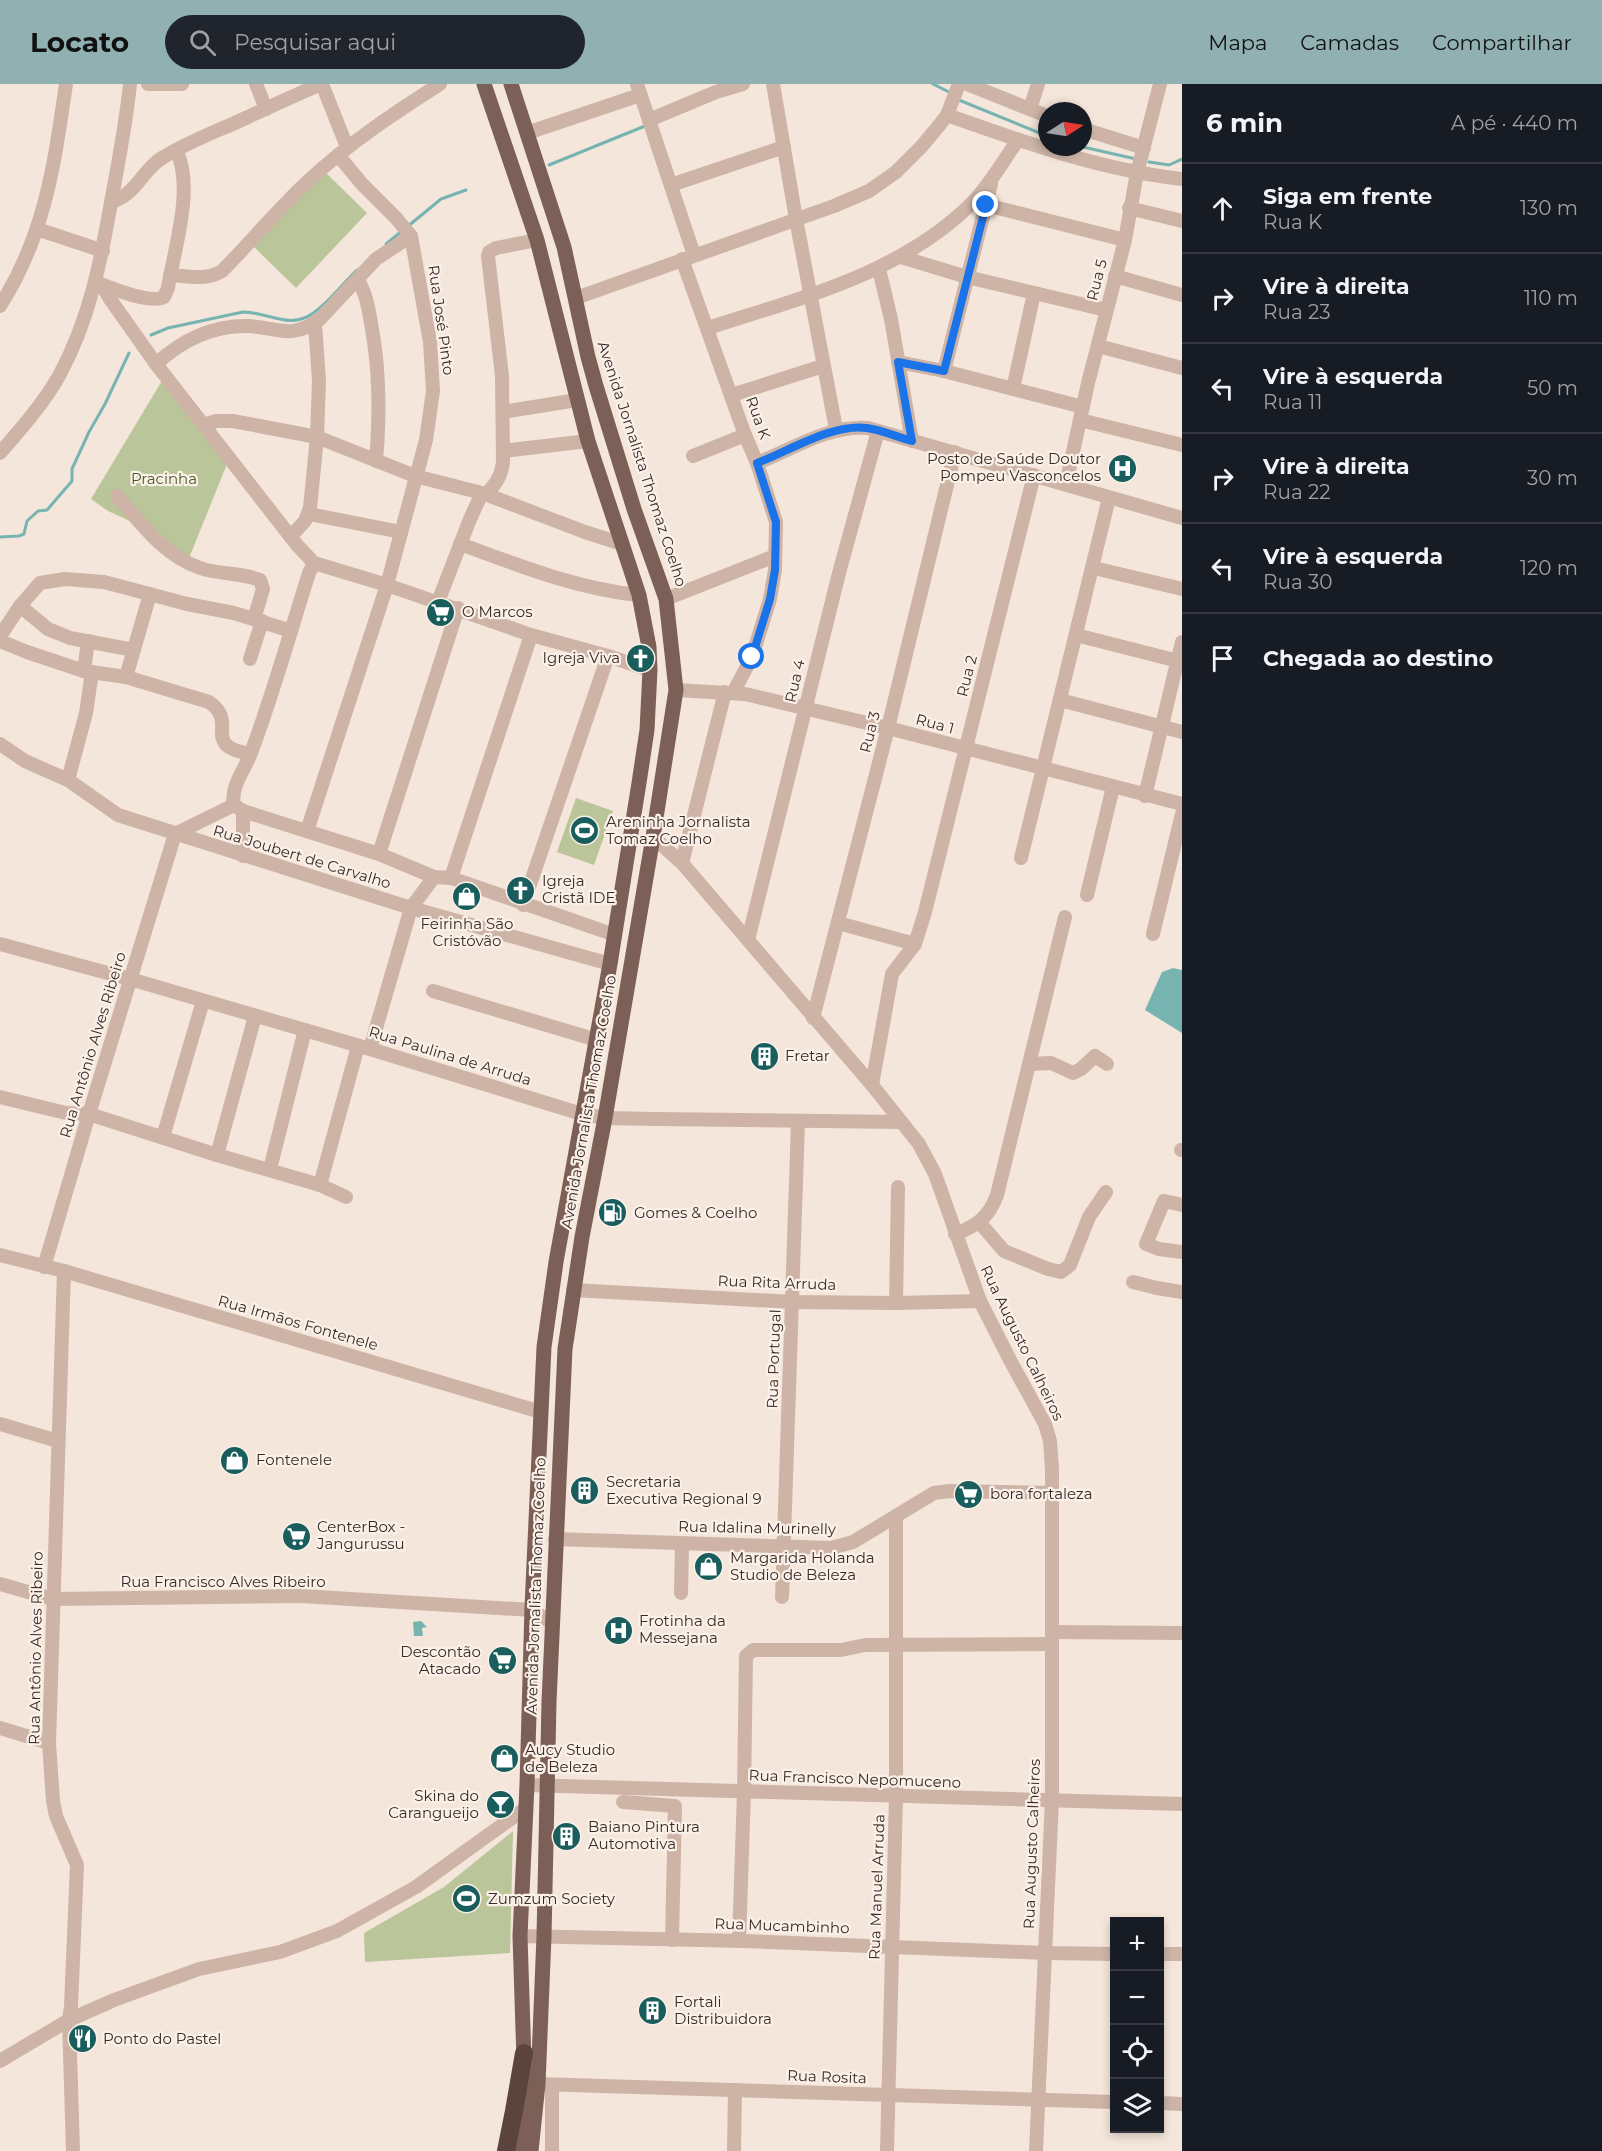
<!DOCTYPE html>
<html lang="pt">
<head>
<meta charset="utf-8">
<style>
	body { margin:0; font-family:Montserrat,sans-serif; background:#20242c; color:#f1f3f6 }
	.controls { position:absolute; right:18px; bottom:18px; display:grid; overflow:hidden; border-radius:0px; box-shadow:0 3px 9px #0003 }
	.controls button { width:54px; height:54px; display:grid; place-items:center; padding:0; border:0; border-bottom:2px solid #363941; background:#171b24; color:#f1f3f6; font:30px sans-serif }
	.compass { position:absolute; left:1038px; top:18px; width:54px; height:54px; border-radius:50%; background:#171b24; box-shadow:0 3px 9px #0003; rotate:78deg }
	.stop { position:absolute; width:18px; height:18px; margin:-14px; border:4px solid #1a73e8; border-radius:50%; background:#fff }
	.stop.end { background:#1a73e8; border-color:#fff; box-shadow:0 2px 6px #0008 }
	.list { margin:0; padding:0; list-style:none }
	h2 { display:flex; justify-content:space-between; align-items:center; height:78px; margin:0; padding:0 24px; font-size:26px }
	h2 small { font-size:20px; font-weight:400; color:#9ea1a6 }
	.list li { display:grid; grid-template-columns:39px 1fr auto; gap:18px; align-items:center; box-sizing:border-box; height:90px; padding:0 24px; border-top:2px solid #363941 }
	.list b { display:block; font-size:22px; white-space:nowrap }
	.list p { margin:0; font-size:20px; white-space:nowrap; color:#9ea1a6 }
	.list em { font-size:20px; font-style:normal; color:#9ea1a6 }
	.icon { flex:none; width:33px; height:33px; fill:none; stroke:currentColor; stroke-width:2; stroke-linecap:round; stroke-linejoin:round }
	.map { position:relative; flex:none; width:1182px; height:2067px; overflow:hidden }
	header { display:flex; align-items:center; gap:36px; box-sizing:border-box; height:84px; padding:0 30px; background:#90b0b1; color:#111 }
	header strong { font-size:28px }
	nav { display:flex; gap:33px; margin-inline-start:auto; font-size:21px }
	.search { width:420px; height:54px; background:#20242c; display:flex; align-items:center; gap:15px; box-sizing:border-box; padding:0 21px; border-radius:33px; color:#9ea1a6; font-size:22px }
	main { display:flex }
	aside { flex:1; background:#171b24 }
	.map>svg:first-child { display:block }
	.green { fill:#bac59a }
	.water { fill:#77b4b1 }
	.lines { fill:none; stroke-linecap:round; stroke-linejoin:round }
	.stream { stroke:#77b4b1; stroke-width:3 }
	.minor { stroke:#cdb4a6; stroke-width:14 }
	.major { stroke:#7c6057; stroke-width:15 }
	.highway { stroke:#5b443e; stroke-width:18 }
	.route { stroke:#1a73e8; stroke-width:8 }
	.labels { text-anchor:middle; stroke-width:4.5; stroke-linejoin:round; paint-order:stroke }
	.street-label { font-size:15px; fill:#392b27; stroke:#fbf1e8 }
	.poi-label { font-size:15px; fill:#392b27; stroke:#fbf1e8; text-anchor:start }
	.park-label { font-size:15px; fill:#4c5929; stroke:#fbf1e8 }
</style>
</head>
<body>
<header>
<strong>Locato</strong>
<div class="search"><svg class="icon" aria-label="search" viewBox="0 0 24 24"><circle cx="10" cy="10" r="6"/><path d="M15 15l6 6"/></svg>Pesquisar aqui</div>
<nav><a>Mapa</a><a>Camadas</a><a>Compartilhar</a></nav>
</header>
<main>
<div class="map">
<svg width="1182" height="2067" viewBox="0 0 1182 2067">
	<rect width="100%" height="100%" fill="#f4e6db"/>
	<g class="green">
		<path d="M324 87 367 129 296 204 253 162Z"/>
		<path d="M166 290 229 375 187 479 162 452 108 427 91 415Z"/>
		<path d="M576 714 613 727 594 781 557 768Z"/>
		<path d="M513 1747 510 1869 365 1878 364 1849 444 1803Z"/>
	</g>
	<g class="water">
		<path d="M1173 884 1182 886V949L1145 926 1162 888Z"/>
		<path d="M421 1537 427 1543 422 1544 423 1552H414L413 1538Z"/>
	</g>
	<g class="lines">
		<g class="stream">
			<path d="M933 0 949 8"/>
			<path d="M959 16 1047 52"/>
			<path d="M1083 63 1136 75"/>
			<path d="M1149 78 1169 81 1182 75"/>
			<path d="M549 81 645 42"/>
			<path d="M407 143 441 115 466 106"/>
			<path d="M386 160 402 147"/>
			<path d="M151 251 168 244 243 228C257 228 267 233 280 235 288 237 297 237 304 234 321 228 343 199 357 186"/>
			<path d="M0 453 19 452 24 450 27 437 38 427 47 426 72 397V385L89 348 105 320 129 269"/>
		</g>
		<g class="minor">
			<path d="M148 0H182"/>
			<path d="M256 0 266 25"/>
			<path d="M322 0 347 63"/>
			<path d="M637 0 694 171"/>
			<path d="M773 0 796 135 836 345"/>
			<path d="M967 0 1047 32"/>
			<path d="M1030 25 1038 0"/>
			<path d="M947 31C1023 58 1101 86 1182 95"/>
			<path d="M649 36 716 8 743 0"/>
			<path d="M1083 45 1144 64"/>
			<path d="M527 49 640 11"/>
			<path d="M671 101 784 63"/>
			<path d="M111 118C137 110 141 87 162 74 186 59 212 49 237 38 265 25 293 12 321 0"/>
			<path d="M986 121 1125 156"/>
			<path d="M1129 124 1182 137"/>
			<path d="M37 145 103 167"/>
			<path d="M901 173 967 193 1106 226"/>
			<path d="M682 175 745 351 757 379 776 438 775 486 770 515 752 573 733 609"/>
			<path d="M879 185 891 235 912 357"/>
			<path d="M170 191C189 192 205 197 222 187 251 158 277 126 307 98 348 60 394 29 440 0"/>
			<path d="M1115 192 1182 211"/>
			<path d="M358 196C367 211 369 228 372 245 380 290 380 332 376 377"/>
			<path d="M98 199C113 205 150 220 164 213L168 204C174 165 195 103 176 66"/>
			<path d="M102 201 110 215 156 280 297 461 314 479 387 501 531 551 608 572 650 586"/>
			<path d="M576 214 834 122 869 107 896 88 922 62 941 39 947 31 959 0"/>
			<path d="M0 222C45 151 54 82 66 0"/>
			<path d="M708 244C800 214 901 190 972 119 990 101 1003 77 1018 56"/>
			<path d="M1098 262 1182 284"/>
			<path d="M898 278 944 287 1083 323"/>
			<path d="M156 280C182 256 213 241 249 242 279 244 291 256 320 235L376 175 411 152"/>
			<path d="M944 287 991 100"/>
			<path d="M1013 305 1034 209"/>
			<path d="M732 311 823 282"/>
			<path d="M503 328 577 316"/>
			<path d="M1080 336 1182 361"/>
			<path d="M203 341 216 337H233L317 353 415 392 482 409 585 448 622 460"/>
			<path d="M503 367 588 357"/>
			<path d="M0 369C21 345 43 320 59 292 90 235 101 176 112 113 119 76 126 38 130 0"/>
			<path d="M693 372 745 351"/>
			<path d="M757 379C793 365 828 341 868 344L1182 434"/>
			<path d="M1066 400 1088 299 1125 156 1137 89 1160 0"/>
			<path d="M486 410C496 400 501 393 503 378L502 292 488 172 489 168 496 164 537 156"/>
			<path d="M117 412C142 440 163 471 200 484 220 491 241 488 260 496L263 505 254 535"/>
			<path d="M309 430 401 448"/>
			<path d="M291 452 305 437 310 424 317 353 319 297 315 239"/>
			<path d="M460 460C518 481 577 505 639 511"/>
			<path d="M1094 484 1182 505"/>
			<path d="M666 515 775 472"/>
			<path d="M438 518 470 435 482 409"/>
			<path d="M20 522 48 545 70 554 134 566"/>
			<path d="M1076 551 1182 578"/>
			<path d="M0 552 20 522 40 499 65 495 104 498 187 520 234 529 291 547"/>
			<path d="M0 557 27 568 84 587 126 593 209 618C240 639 199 661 250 670"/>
			<path d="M250 575 262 537"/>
			<path d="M84 587 88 557"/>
			<path d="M126 593 150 510"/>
			<path d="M676 606 745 610 888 644 1182 720"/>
			<path d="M1060 616 1182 648"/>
			<path d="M0 660 25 677 68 696 118 731 411 824 610 880"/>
			<path d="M68 696 86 629 92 588"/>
			<path d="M1145 712 1182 558"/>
			<path d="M234 721 243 727 379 770 434 793 451 794 615 851"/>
			<path d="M234 721C230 703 245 685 251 669 273 610 290 549 309 489L314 479"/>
			<path d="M243 727V772"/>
			<path d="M307 747 387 501 426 356 433 307 430 258 411 152 396 134 362 100 338 71"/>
			<path d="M653 753 682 779 872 1001 919 1060 935 1090 980 1217 1010 1276 1045 1340 1050 1357 1052 1385V1716L1036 2067"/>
			<path d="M379 770 458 524"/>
			<path d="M1021 774 1109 414"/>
			<path d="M682 779 725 608"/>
			<path d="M451 794 531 551"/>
			<path d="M1087 811 1113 703"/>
			<path d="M523 821 608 572"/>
			<path d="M838 839 915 860"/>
			<path d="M1153 850 1182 730"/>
			<path d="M748 856 839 489 878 347"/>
			<path d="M0 860 130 895 370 965 582 1030 605 1034 656 1035 901 1038"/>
			<path d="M433 907 597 956"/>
			<path d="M813 934 888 644 955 368"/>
			<path d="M370 965 411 824 434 793"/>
			<path d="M1030 980 1051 979 1073 989 1081 985 1095 972 1107 980"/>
			<path d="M872 1001 892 890 915 860 925 828 1034 391"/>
			<path d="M0 1013 66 1029 89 1030 217 1071 320 1101 346 1113"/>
			<path d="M163 1053 203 917"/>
			<path d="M1181 1066H1182"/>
			<path d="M217 1071 255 932"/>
			<path d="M270 1085 305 946"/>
			<path d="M320 1101 358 962"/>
			<path d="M1182 1121 1164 1117 1146 1160 1159 1165 1182 1168"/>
			<path d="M980 1139 1004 1167 1048 1185 1061 1188 1070 1181 1089 1133 1106 1108"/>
			<path d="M955 1150C977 1142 989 1133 997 1111L1065 833"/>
			<path d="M0 1171 64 1187 541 1328"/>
			<path d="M44 1183 89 1030 175 750 234 721"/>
			<path d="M64 1187 49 1659 53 1717 56 1732 77 1781 71 1922 69 1936 73 2067"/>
			<path d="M1133 1198 1157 1204 1182 1208"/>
			<path d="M573 1206 792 1218 896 1219 980 1217"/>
			<path d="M896 1219 898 1103"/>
			<path d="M0 1340 58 1357"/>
			<path d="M555 1455 831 1464 853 1458 934 1409 949 1407 1053 1409"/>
			<path d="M0 1500 53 1515 301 1512 532 1526 552 1539"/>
			<path d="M681 1509 682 1460"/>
			<path d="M782 1513 798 1038"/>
			<path d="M1052 1548 1182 1549"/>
			<path d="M0 1644 49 1659"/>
			<path d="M527 1701 1182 1720"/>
			<path d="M623 1718 675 1722 672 1856"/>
			<path d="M520 1852 745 1857 1046 1869 1114 1870"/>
			<path d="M739 1857 744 1708 746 1572 753 1566H841L865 1561 1052 1560"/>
			<path d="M1160 1870H1182"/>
			<path d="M0 1977 69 1936 114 1916 199 1885 280 1868 337 1847 416 1803 526 1724"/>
			<path d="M538 2000 1114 2018"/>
			<path d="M552 2001V2067"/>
			<path d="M1160 2019 1182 2020"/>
			<path d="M734 2067 735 2006"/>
			<path d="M887 2067 896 1713V1432"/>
		</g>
		<g class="major">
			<path d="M484 0 537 156 588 357 639 511 649 563 650 586 647 646 639 699 610 880 556 1178 544 1263 532 1523 527 1701 520 1852 525 2008 521 2063"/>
			<path d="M511 0 564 163 588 273 596 302 634 425 666 515 676 606 653 753 605 1034 582 1153 565 1265 549 1618 544 1852 538 2000 531 2067"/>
		</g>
		<path class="highway" d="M506 2067 514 2027 524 1969"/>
	</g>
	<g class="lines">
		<path class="route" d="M752 573 770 515 775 486 776 438 757 379C789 367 833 339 867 344 882 346 897 353 912 357L898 278 944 287 986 121"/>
	</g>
	<defs>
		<symbol id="hospital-disc" viewBox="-11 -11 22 22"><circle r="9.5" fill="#195e5d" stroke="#fbf1e8"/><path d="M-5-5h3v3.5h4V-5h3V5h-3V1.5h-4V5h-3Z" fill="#fff"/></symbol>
		<symbol id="supermarket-disc" viewBox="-11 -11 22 22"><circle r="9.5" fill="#195e5d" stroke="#fbf1e8"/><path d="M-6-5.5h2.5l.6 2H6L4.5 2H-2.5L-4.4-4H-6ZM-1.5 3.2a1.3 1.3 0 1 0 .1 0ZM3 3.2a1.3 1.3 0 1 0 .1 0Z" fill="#fff"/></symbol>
		<symbol id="church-disc" viewBox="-11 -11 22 22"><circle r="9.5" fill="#195e5d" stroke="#fbf1e8"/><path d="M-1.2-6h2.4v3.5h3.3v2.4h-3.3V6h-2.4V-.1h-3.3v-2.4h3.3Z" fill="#fff"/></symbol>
		<symbol id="stadium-disc" viewBox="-11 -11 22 22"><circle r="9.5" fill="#195e5d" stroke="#fbf1e8"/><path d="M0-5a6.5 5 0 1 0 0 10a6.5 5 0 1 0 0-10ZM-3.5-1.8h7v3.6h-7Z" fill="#fff"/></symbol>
		<symbol id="shop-disc" viewBox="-11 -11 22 22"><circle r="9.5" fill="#195e5d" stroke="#fbf1e8"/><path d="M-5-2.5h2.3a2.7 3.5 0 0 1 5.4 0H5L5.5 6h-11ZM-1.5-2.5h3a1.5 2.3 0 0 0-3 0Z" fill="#fff"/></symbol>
		<symbol id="building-disc" viewBox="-11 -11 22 22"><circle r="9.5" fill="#195e5d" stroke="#fbf1e8"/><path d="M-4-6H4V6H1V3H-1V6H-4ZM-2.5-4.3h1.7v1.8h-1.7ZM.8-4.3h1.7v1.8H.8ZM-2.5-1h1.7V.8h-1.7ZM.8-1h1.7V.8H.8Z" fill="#fff"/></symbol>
		<symbol id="fuel-disc" viewBox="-11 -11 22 22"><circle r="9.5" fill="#195e5d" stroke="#fbf1e8"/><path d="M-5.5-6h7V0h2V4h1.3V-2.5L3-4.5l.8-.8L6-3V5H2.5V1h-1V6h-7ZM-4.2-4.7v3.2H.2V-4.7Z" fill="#fff"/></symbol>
		<symbol id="bar-disc" viewBox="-11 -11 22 22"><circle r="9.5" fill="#195e5d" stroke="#fbf1e8"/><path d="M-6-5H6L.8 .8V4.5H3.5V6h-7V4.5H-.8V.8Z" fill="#fff"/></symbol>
		<symbol id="restaurant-disc" viewBox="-11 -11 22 22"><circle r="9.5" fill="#195e5d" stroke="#fbf1e8"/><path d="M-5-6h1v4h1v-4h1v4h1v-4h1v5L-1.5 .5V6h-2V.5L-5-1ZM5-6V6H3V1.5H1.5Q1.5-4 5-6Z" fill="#fff"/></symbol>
	</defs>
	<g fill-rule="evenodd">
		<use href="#hospital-disc" x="1106" y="368" width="33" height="33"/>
		<use href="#supermarket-disc" x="424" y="512" width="33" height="33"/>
		<use href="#church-disc" x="624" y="558" width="33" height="33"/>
		<use href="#stadium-disc" x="568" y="730" width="33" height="33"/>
		<use href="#church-disc" x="504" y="790" width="33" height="33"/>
		<use href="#shop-disc" x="450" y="796" width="33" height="33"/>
		<use href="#building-disc" x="748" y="956" width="33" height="33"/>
		<use href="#fuel-disc" x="596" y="1112" width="33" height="33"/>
		<use href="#shop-disc" x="218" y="1360" width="33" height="33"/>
		<use href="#building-disc" x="568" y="1390" width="33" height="33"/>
		<use href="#supermarket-disc" x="952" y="1394" width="33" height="33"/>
		<use href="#supermarket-disc" x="280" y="1436" width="33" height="33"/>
		<use href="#shop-disc" x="692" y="1466" width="33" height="33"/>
		<use href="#hospital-disc" x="602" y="1530" width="33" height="33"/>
		<use href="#supermarket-disc" x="486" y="1560" width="33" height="33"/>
		<use href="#shop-disc" x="488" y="1658" width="33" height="33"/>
		<use href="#bar-disc" x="484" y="1704" width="33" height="33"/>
		<use href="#building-disc" x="550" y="1736" width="33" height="33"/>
		<use href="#stadium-disc" x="450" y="1798" width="33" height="33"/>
		<use href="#building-disc" x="636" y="1910" width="33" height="33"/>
		<use href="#restaurant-disc" x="66" y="1938" width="33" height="33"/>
	</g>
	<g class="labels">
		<g class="street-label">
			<text transform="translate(1097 196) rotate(-76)" y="5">Rua 5</text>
			<text transform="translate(441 236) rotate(82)" y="5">Rua José Pinto</text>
			<text transform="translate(758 334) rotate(70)" y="5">Rua K</text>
			<text transform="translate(642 380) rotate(72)" y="5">Avenida Jornalista Thomaz Coelho</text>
			<text transform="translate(967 592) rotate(-76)" y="5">Rua 2</text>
			<text transform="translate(795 597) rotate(-77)" y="5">Rua 4</text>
			<text transform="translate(935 640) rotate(15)" y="5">Rua 1</text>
			<text transform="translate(870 648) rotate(-76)" y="5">Rua 3</text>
			<text transform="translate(302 773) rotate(17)" y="5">Rua Joubert de Carvalho</text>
			<text transform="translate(93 961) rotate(-73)" y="5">Rua Antônio Alves Ribeiro</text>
			<text transform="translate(450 972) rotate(17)" y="5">Rua Paulina de Arruda</text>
			<text transform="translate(589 1018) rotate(-80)" y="5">Avenida Jornalista Thomaz Coelho</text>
			<text transform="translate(777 1199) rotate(2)" y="5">Rua Rita Arruda</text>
			<text transform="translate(298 1239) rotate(16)" y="5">Rua Irmãos Fontenele</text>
			<text transform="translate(1022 1259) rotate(64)" y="5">Rua Augusto Calheiros</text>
			<text transform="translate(774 1275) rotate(-88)" y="5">Rua Portugal</text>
			<text transform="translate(757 1444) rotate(1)" y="5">Rua Idalina Murinelly</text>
			<text x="223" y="1503">Rua Francisco Alves Ribeiro</text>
			<text transform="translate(536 1502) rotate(-88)" y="5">Avenida Jornalista Thomaz Coelho</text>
			<text transform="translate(36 1564) rotate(-89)" y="5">Rua Antônio Alves Ribeiro</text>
			<text transform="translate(855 1695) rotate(2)" y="5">Rua Francisco Nepomuceno</text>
			<text transform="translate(1032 1760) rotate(-88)" y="5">Rua Augusto Calheiros</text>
			<text transform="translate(877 1803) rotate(-88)" y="5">Rua Manuel Arruda</text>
			<text transform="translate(782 1842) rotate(2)" y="5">Rua Mucambinho</text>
			<text transform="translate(827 1993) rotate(2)" y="5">Rua Rosita</text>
		</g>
		<g class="poi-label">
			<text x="1101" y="380" text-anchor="end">Posto de Saúde Doutor<tspan x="1101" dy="17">Pompeu Vasconcelos</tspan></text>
			<text x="462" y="533">O Marcos</text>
			<text x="620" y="579" text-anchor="end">Igreja Viva</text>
			<text x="606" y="743">Areninha Jornalista<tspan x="606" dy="17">Tomaz Coelho</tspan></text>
			<text x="542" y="802">Igreja<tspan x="542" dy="17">Cristã IDE</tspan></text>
			<text x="467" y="845" text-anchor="middle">Feirinha São<tspan x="467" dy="17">Cristóvão</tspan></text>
			<text x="785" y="977">Fretar</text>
			<text x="634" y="1134">Gomes &amp; Coelho</text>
			<text x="256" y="1381">Fontenele</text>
			<text x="606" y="1403">Secretaria<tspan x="606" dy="17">Executiva Regional 9</tspan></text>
			<text x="990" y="1415">bora fortaleza</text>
			<text x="317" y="1448">CenterBox -<tspan x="317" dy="17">Jangurussu</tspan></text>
			<text x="730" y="1479">Margarida Holanda<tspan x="730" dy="17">Studio de Beleza</tspan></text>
			<text x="639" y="1542">Frotinha da<tspan x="639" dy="17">Messejana</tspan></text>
			<text x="481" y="1573" text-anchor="end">Descontão<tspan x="481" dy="17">Atacado</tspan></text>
			<text x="525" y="1671">Aucy Studio<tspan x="525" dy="17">de Beleza</tspan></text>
			<text x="479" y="1717" text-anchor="end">Skina do<tspan x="479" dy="17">Carangueijo</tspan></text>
			<text x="588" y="1748">Baiano Pintura<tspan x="588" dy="17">Automotiva</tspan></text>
			<text x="488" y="1820">Zumzum Society</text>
			<text x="674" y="1923">Fortali<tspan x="674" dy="17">Distribuidora</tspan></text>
			<text x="103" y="1960">Ponto do Pastel</text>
		</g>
		<g class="park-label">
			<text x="164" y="400">Pracinha</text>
		</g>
	</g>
</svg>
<div class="controls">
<button>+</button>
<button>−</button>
<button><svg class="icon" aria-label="locate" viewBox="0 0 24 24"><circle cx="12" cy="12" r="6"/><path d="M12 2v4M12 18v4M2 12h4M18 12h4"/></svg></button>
<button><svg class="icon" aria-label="layers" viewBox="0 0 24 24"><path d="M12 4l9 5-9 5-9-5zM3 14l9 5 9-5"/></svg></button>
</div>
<svg class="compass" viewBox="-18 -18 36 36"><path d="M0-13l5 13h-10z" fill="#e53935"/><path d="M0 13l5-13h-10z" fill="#9ea1a6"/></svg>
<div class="stop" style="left:752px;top:573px"></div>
<div class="stop end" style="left:986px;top:121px"></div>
</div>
<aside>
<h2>6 min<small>A pé · 440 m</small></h2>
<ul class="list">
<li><svg class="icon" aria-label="ahead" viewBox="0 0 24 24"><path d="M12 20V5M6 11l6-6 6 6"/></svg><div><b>Siga em frente</b><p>Rua K</p></div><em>130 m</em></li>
<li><svg class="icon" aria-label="right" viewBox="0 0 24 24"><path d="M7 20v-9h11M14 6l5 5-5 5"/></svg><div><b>Vire à direita</b><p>Rua 23</p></div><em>110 m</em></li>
<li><svg class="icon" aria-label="left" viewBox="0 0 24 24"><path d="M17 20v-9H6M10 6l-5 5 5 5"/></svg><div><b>Vire à esquerda</b><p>Rua 11</p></div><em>50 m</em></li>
<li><svg class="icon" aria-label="right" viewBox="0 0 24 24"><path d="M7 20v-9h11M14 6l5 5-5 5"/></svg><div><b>Vire à direita</b><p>Rua 22</p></div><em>30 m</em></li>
<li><svg class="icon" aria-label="left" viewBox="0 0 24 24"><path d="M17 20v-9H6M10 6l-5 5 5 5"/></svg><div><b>Vire à esquerda</b><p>Rua 30</p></div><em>120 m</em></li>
<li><svg class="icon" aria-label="arrive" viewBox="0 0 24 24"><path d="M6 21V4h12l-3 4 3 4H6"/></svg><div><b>Chegada ao destino</b></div></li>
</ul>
</aside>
</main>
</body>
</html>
